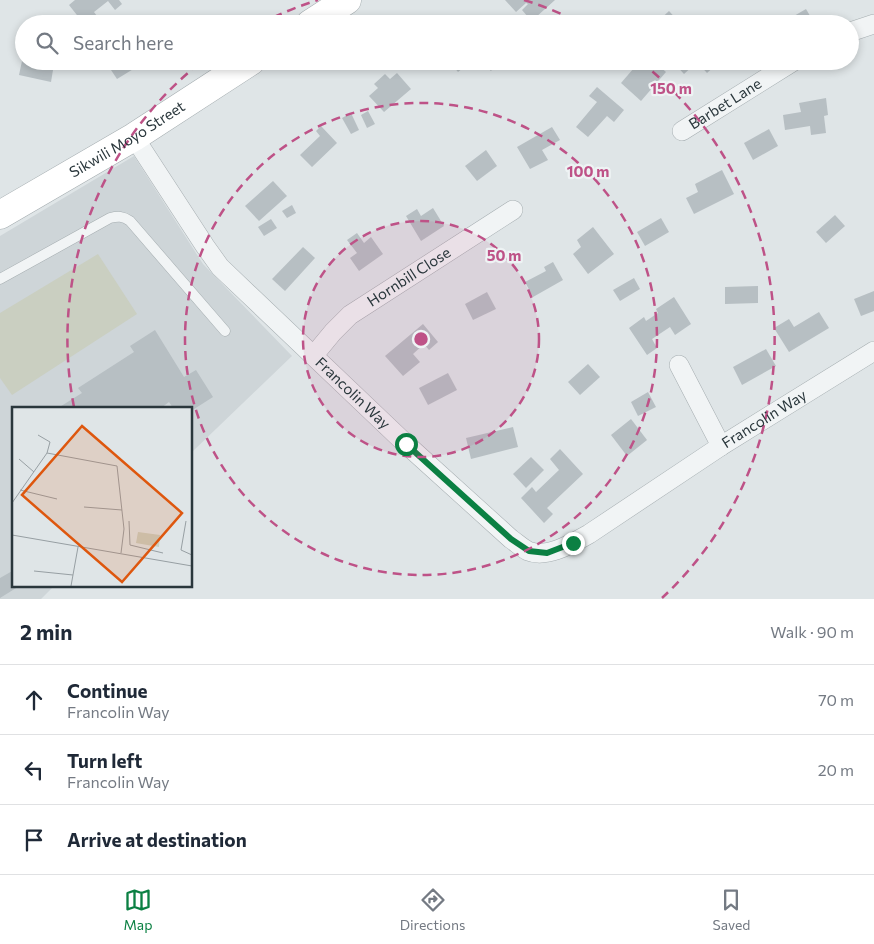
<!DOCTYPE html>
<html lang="en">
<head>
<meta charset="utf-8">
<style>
	body { margin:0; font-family:Commissioner,sans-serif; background:#f6f6f7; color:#1f2937 }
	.stop { position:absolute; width:15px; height:15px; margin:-11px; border:4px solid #0b8043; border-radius:50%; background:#fff }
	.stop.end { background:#0b8043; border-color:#fff; box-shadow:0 1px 5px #0008 }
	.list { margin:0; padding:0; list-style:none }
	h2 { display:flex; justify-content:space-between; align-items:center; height:65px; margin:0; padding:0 20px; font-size:21px }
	h2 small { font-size:16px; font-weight:400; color:#747a83 }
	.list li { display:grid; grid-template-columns:32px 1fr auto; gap:15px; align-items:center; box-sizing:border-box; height:70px; padding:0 20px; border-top:1px solid #e0e1e3 }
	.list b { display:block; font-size:19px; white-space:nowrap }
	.list p { margin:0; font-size:16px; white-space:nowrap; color:#747a83 }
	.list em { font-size:16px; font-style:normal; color:#747a83 }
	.icon { flex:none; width:28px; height:28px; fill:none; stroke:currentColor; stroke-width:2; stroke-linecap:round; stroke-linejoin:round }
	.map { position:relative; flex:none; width:874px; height:599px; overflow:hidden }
	.search { position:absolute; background:#fff; box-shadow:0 2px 8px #0003; left:15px; right:15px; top:15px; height:55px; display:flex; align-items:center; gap:12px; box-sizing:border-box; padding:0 18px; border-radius:28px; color:#747a83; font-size:19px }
	.sheet { height:275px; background:#fff }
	nav { display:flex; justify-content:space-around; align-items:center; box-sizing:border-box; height:70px; border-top:1px solid #e0e1e3; background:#fff; font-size:14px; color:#747a83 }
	nav a { display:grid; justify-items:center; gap:2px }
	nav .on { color:#0b8043 }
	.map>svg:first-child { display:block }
	.built { fill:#ced5d8 }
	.green { fill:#cacfc1 }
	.building { fill:#b7bfc3 }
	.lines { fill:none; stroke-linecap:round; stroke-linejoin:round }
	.lane-casing { stroke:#a5adb0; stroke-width:11 }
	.street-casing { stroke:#a5adb0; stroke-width:20 }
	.secondary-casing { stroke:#a5adb0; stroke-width:29 }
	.lane { stroke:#f1f4f5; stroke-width:10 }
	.street { stroke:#f1f4f5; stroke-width:19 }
	.secondary { stroke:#fff; stroke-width:28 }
	.route { stroke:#0b8043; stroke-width:6 }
	.ring { fill:none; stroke:#be5287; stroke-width:2.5; stroke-dasharray:9 6 }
	.labels { text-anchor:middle; stroke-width:4.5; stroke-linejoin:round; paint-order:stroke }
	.street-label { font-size:15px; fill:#2a373c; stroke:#eef3f4 }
	.inset-road { fill:none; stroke:#979fa3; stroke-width:1 }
	.view { fill:#de570e; fill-opacity:0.15; stroke:#de570e; stroke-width:2.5 }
	.inset-edge { fill:none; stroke:#2a373c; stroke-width:2.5 }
	.centre { fill:#be5287; stroke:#eef3f4; stroke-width:2.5 }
	.ring-label { font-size:15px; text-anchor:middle; font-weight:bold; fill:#be5287; stroke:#eef3f4; stroke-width:4.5; stroke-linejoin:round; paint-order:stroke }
</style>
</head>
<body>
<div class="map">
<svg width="874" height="599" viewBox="0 0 874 599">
	<rect width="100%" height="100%" fill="#dfe5e7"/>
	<path class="built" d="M134 156 203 264 292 356 191 453V408H14V585H55L41 599H0V236Z"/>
	<path class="green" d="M98 254 137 314 12 395 0 378V313Z"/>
	<g class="building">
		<path d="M75 0H119L122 4 115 10 108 1 94 12 103 24H84L69 5Z"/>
		<path d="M505 0H555L535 18 528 17 522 10 528 4 526 3 516 12Z"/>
		<path d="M806 9 813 21 808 24H789L787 20Z"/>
		<path d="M669 11 681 24H659L657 22Z"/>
		<path d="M22 61H39L54 64 51 82 19 75Z"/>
		<path d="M111 61H131L135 68 117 79 107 64Z"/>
		<path d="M449 61H471L458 72Z"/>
		<path d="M482 61H499L491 71 481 63Z"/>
		<path d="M640 61H653L666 72 641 101 621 83Z"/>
		<path d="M672 61H720L707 73 697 62 684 74Z"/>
		<path d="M397 73 411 89 384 112 369 96 378 88 374 84 385 74 390 79Z"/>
		<path d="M597 87 624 110 614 122 607 116 588 137 576 127 597 102 589 96Z"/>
		<path d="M826 98 828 115 824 116 826 133 811 135 810 126 785 130 783 115 801 112 799 103Z"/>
		<path d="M368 111 375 124 367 128 361 115Z"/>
		<path d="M351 113 359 130 351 134 342 118Z"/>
		<path d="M321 126 337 143 312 167 300 155 320 136 316 131Z"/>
		<path d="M552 127 560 140 542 150 548 160 530 169 517 147Z"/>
		<path d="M769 129 778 146 753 160 744 143Z"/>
		<path d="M486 150 497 166 477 181 465 166Z"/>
		<path d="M722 170 734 194 694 214 686 198 698 192 695 184Z"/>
		<path d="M273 181 287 196 259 221 245 206Z"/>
		<path d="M292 205 296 213 287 218 282 211Z"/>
		<path d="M433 208 444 226 421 241 406 216 417 209 421 216Z"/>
		<path d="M835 215 845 226 826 243 816 232Z"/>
		<path d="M661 218 669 232 645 246 637 232Z"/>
		<path d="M271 219 277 228 264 236 258 227Z"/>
		<path d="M593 227 614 254 588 274 573 254 581 247 577 240Z"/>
		<path d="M357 233 364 243 371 237 383 254 359 271 350 258 357 253 347 240Z"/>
		<path d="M303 247 315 258 285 291 272 279Z"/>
		<path d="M553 262 563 280 533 297 525 282 546 271 544 267Z"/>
		<path d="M634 278 640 289 620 301 613 290Z"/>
		<path d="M758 286V303L725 304V287Z"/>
		<path d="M874 291V311L861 316 854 299Z"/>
		<path d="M487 292 496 309 473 320 465 304Z"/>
		<path d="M674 297 691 324 675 335 670 327 652 339 657 348 647 355 629 328 644 317 646 321 658 313 656 309Z"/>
		<path d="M819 312 829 328 789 352 774 328 789 319 794 327Z"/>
		<path d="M423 324 438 342 429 350 424 344 413 354 420 362 403 376 385 356Z"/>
		<path d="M155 330 184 377 196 370 213 397 191 411V408H173L169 402 161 408H58L82 393 78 388 134 352 130 346Z"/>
		<path d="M766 349 776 366 742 385 733 367Z"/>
		<path d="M588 364 600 377 580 395 568 382Z"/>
		<path d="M448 373 457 390 428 405 419 388Z"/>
		<path d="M648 392 656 407 638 416 631 402Z"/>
		<path d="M631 419 647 440 627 456 611 435Z"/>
		<path d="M513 427 518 447 471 459 466 438Z"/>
		<path d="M560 449 583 474 547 508 553 514 544 523 521 498 532 487 536 492 559 470 550 459Z"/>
		<path d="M531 457 544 470 526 488 513 474Z"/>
		<path d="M14 570V585H21L0 598V578Z"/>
	</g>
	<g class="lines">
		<defs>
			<path id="lane" d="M0 279 110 218C118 216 123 216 130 221L225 331"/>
			<g id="street">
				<path d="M850 32 874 24"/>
				<path id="s1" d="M682 131 794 61"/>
				<path id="s2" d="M134 137 205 246 220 267 406 444 511 539C517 543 522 548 528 551 547 559 573 543 589 534L721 446 874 351"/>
				<path id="s3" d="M314 355 333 332 350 315 513 210"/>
				<path d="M679 365 721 446"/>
			</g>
			<g id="secondary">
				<path d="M310 24 347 0"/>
				<path id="s4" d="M0 215 134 137 251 61"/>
			</g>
		</defs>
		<use href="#lane" class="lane-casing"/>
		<use href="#street" class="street-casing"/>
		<use href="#secondary" class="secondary-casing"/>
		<use href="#lane" class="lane"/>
		<use href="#street" class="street"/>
		<use href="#secondary" class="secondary"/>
	</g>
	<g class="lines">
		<path class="route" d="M406 444 511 539 529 551 547 553 573 543"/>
	</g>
	<circle cx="421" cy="339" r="118" fill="#be5287" fill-opacity=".12"/>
	<g class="ring">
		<circle cx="421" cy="339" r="118"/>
		<circle cx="421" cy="339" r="236"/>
		<path d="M74 407A354 354 0 0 1 201 62M260 24A354 354 0 0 1 318 0M524 0A354 354 0 0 1 582 24M641 62A354 354 0 0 1 662 598"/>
	</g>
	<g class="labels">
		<g class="street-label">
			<text dy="5" stroke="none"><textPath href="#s1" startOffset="51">Barbet Lane</textPath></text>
			<text dy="5" stroke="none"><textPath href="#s4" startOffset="148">Sikwili Moyo Street</textPath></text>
			<text dy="5" stroke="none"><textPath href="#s3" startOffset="124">Hornbill Close</textPath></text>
			<text dy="5" stroke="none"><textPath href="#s2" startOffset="339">Francolin Way</textPath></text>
			<text dy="5" stroke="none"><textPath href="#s2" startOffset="850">Francolin Way</textPath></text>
		</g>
	</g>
	<g transform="translate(12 407)">
		<rect width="180" height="180" fill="#dfe5e7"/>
		<path d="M126 125 148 128 147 140 124 136Z" fill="#cacfc1"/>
		<path class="inset-road" d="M35 46 105 59 112 122 109 146M7 52 22 65M8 83 45 92M0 96 35 46 38 35 26 28M72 100 110 103M117 114 118 138 151 146M174 114 169 143 180 148M0 128 180 159M22 164 61 168M59 179 66 140"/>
		<path class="view" d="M70 19 170 106 110 175 10 88Z"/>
		<rect width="180" height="180" class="inset-edge"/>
	</g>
	<circle cx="421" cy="339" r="8" class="centre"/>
	<g class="ring-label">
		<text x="671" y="94">150 m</text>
		<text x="588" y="177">100 m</text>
		<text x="504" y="261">50 m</text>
	</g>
</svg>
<div class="stop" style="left:406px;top:444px"></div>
<div class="stop end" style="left:573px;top:543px"></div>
<div class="search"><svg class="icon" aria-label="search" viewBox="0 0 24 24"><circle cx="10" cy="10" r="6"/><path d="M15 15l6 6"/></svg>Search here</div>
</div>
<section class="sheet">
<h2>2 min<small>Walk · 90 m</small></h2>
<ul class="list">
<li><svg class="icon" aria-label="ahead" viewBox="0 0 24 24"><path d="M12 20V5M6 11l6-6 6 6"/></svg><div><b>Continue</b><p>Francolin Way</p></div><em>70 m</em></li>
<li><svg class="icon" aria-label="left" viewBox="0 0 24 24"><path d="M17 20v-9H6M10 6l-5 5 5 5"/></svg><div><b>Turn left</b><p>Francolin Way</p></div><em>20 m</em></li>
<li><svg class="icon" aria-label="arrive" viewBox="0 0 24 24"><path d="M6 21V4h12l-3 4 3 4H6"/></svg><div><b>Arrive at destination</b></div></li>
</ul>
</section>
<nav>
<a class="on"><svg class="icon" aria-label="map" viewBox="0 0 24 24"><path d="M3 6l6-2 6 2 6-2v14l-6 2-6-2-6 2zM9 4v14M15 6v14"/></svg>Map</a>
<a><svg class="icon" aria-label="directions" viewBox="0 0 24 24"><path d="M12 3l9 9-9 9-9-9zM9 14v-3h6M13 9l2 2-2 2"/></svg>Directions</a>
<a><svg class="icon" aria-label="saved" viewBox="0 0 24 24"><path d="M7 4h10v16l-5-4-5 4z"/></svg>Saved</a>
</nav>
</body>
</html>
